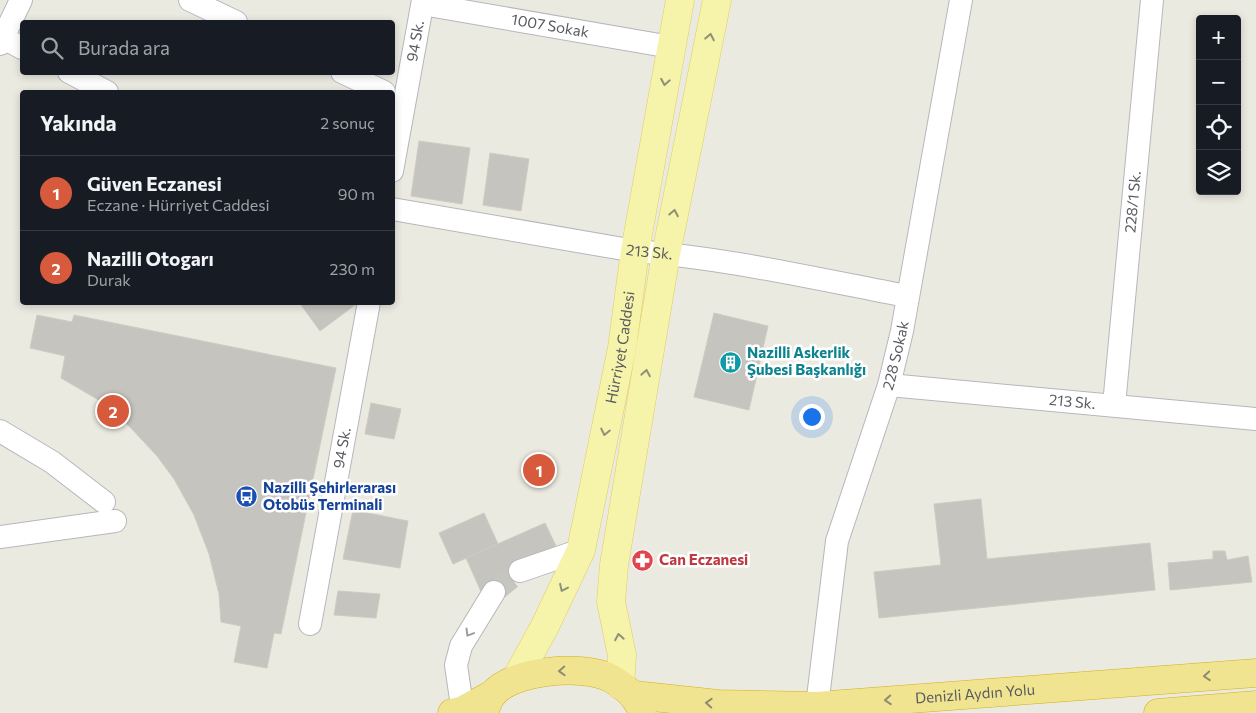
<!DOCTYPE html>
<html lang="tr">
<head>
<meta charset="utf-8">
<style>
	body { margin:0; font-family:Commissioner,sans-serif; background:#20242c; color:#f1f3f6 }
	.controls { position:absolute; right:15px; top:15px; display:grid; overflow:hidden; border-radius:5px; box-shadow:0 2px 8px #0003 }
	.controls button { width:45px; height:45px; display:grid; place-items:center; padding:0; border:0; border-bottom:1px solid #363941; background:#171b24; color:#f1f3f6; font:25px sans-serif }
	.you { position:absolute; left:811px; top:416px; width:18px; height:18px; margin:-12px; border:4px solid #fff; border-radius:50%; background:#1a73e8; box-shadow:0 0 0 8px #1a73e833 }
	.badge { display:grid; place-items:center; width:32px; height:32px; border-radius:50%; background:#d65a3b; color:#fff; font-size:16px; font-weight:700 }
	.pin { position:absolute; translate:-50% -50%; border:2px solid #fff; box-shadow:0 1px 5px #0006 }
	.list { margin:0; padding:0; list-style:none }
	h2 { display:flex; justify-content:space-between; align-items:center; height:65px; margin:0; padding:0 20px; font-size:21px }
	h2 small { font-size:16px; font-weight:400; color:#9ea1a6 }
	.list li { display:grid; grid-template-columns:32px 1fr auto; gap:15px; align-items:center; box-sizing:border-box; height:75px; padding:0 20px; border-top:1px solid #363941 }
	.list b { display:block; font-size:19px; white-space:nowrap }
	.list p { margin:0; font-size:16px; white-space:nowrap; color:#9ea1a6 }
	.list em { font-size:16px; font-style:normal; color:#9ea1a6 }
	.icon { flex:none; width:28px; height:28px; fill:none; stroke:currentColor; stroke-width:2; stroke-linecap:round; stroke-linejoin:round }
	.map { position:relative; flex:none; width:1256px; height:713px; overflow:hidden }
	.search { position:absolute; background:#171b24; box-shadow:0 2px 8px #0003; left:20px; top:20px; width:375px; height:55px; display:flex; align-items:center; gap:12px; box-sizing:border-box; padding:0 18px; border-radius:5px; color:#9ea1a6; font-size:19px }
	.panel { position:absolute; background:#171b24; box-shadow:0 2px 8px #0003; left:20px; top:90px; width:375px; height:215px; border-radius:5px }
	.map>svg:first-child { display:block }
	.building { fill:#c6c4be; stroke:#ceccc0 }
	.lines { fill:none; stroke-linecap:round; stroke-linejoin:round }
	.minor-tunnel { stroke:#c6c6c1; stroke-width:22; stroke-dasharray:22 11; stroke-linecap:butt }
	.minor-casing { stroke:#b6b7bc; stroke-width:24 }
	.major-casing { stroke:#e1cd63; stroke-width:29 }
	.highway-casing { stroke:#d4b017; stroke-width:29 }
	.minor { stroke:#fff; stroke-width:22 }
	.major { stroke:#f6f3aa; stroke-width:28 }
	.highway { stroke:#f1e491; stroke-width:28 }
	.oneway { stroke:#90907a }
	.oneway2 { stroke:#9b9da0 }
	.oneway3 { stroke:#8e8b71 }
	.labels { text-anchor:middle; stroke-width:5; stroke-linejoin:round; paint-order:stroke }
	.street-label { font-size:15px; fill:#595b60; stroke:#fff }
	.culture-label { font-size:15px; font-weight:bold; fill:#0d838f; stroke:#fff; text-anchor:start }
	.transit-label { font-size:15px; font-weight:bold; fill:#164399; stroke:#fff; text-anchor:start }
	.health-label { font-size:15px; font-weight:bold; fill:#be3a42; stroke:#fff; text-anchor:start }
</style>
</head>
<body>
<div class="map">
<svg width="1256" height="713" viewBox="0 0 1256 713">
	<rect width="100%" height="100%" fill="#ebeae1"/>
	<g class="building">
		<path d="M419 141 470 148 462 204 411 196Z"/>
		<path d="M490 153 529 159 521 211 483 205Z"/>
		<path d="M299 302H359L320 331Z"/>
		<path d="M714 313 768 326 749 410 694 397Z"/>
		<path d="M37 315 72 322 74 315 336 368 281 634 274 633 267 668 234 662 241 626 221 622 219 594 209 554 194 515 174 479 157 456 129 426 97 399 61 378 65 356 30 348Z"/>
		<path d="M371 403 401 409 394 439 365 434Z"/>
		<path d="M981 499 987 559 1150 543 1155 590 879 618 874 572 941 565 934 504Z"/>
		<path d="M353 510 408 521 400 568 343 559Z"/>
		<path d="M484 513 498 544 453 564 439 533Z"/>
		<path d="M545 523 556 546 516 564 523 578 483 596 466 558Z"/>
		<path d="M1213 551H1225L1227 560 1248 556 1252 582 1170 590 1168 563 1213 559Z"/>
		<path d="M338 591 380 594 376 618 334 615Z"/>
	</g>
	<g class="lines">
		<path class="minor-tunnel" d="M494 592 520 571"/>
		<defs>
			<g id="minor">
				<path d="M190 0 236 22"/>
				<path id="s1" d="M433 0 434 6 671 47"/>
				<path d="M0 36 22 48"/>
				<path d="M0 44 21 0"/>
				<path d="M69 72 107 92"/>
				<path d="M342 72 384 92"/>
				<path id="s2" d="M392 171 423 0"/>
				<path id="s3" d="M392 209 635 251C726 258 817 279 907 296"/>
				<path id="s4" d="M889 385 1256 419"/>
				<path id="s5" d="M1114 405 1152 0"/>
				<path d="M0 431 52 462 104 502"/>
				<path d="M0 537 115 521"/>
				<path d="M520 571 581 550"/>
				<path id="s6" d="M310 624 369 302"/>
				<path id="s7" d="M817 706 837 541 889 385 902 331 961 0"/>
				<path d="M463 713 456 665 461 646 494 592"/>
			</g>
			<g id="major">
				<path id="s8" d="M516 679 545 626 581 550 622 348 635 251 680 0"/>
				<path d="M620 685 622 655 611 602 614 565 666 254 717 0"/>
			</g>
			<g id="highway">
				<path id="s9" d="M634 695 718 704 817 706 1256 673"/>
				<path d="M452 713 461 711 493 694"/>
				<path d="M484 713C486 708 488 700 492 695 511 670 583 664 610 678 625 686 635 695 642 710"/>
				<path d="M1158 713 1256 705"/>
			</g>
		</defs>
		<use href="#minor" class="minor-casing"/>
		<use href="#major" class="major-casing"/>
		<use href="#highway" class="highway-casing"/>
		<use href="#minor" class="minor"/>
		<use href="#major" class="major"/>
		<use href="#highway" class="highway"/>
	</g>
	<defs><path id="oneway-chevron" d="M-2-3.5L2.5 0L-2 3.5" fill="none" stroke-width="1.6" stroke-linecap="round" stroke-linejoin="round" transform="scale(1.25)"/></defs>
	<g class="oneway">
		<use href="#oneway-chevron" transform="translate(710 37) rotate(-79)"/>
		<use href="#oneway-chevron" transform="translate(665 82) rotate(100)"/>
		<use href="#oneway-chevron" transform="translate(674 213) rotate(-79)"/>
		<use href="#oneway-chevron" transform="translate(646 373) rotate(-80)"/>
		<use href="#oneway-chevron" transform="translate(605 432) rotate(102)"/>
		<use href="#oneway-chevron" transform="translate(563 588) rotate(115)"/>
		<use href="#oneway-chevron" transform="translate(619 637) rotate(-100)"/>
	</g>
	<use class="oneway2" href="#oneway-chevron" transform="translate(469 633) rotate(121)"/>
	<g class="oneway3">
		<use href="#oneway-chevron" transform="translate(562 671) rotate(177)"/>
		<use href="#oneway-chevron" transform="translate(1207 676) rotate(176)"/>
		<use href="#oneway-chevron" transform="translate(888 700) rotate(176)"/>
		<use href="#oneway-chevron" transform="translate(709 703) rotate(-177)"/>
	</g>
	<defs>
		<symbol id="building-disc" viewBox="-11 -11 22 22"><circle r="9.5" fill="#0f9aa8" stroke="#fff"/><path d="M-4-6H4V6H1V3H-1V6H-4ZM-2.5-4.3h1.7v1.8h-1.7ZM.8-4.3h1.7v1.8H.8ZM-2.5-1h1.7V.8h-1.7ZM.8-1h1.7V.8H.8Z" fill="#fff"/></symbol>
		<symbol id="bus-disc" viewBox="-11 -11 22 22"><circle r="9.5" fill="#1a4fb4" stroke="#fff"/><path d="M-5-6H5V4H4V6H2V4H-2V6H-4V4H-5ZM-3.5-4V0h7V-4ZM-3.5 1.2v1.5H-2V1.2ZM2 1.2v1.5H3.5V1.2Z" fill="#fff"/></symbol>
		<symbol id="pharmacy-disc" viewBox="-11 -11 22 22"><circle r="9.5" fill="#e0444e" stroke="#fff"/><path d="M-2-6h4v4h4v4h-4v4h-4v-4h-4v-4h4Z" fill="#fff"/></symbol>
	</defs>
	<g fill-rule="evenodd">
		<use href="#building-disc" x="718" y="350" width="25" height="25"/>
		<use href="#bus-disc" x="234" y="484" width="25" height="25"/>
		<use href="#pharmacy-disc" x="630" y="548" width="25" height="25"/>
	</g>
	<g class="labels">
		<g class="street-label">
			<text dy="5" stroke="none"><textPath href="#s1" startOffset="124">1007 Sokak</textPath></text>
			<text dy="5" stroke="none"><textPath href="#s2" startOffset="132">94 Sk.</textPath></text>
			<text dy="5" stroke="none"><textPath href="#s5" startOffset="204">228/1 Sk.</textPath></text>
			<text dy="5" stroke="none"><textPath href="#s3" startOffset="261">213 Sk.</textPath></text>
			<text dy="5" stroke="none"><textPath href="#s8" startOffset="351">Hürriyet Caddesi</textPath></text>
			<text dy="5" stroke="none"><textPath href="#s7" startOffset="361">228 Sokak</textPath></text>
			<text dy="5" stroke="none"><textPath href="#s4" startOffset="184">213 Sk.</textPath></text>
			<text dy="5" stroke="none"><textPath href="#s6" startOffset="179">94 Sk.</textPath></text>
			<text dy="5" stroke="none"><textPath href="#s9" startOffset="342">Denizli Aydın Yolu</textPath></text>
		</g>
		<g class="culture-label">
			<text x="747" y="358">Nazilli Askerlik<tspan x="747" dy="17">Şubesi Başkanlığı</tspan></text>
		</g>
		<g class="transit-label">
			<text x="263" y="493">Nazilli Şehirlerarası<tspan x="263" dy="17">Otobüs Terminali</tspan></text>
		</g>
		<g class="health-label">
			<text x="659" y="565">Can Eczanesi</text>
		</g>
	</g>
</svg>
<div class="controls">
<button>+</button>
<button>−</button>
<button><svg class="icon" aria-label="locate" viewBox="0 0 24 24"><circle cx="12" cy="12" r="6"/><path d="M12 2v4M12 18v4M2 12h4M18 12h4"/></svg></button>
<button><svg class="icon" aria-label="layers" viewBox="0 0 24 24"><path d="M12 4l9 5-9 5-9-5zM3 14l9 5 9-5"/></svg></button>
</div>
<div class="you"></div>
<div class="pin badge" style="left:539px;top:470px">1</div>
<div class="pin badge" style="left:113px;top:411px">2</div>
<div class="search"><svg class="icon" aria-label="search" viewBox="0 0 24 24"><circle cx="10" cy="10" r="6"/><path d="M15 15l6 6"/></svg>Burada ara</div>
<section class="panel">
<h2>Yakında<small>2 sonuç</small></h2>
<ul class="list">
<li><span class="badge">1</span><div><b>Güven Eczanesi</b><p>Eczane · Hürriyet Caddesi</p></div><em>90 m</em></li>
<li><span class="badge">2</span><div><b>Nazilli Otogarı</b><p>Durak</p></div><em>230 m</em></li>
</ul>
</section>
</div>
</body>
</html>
